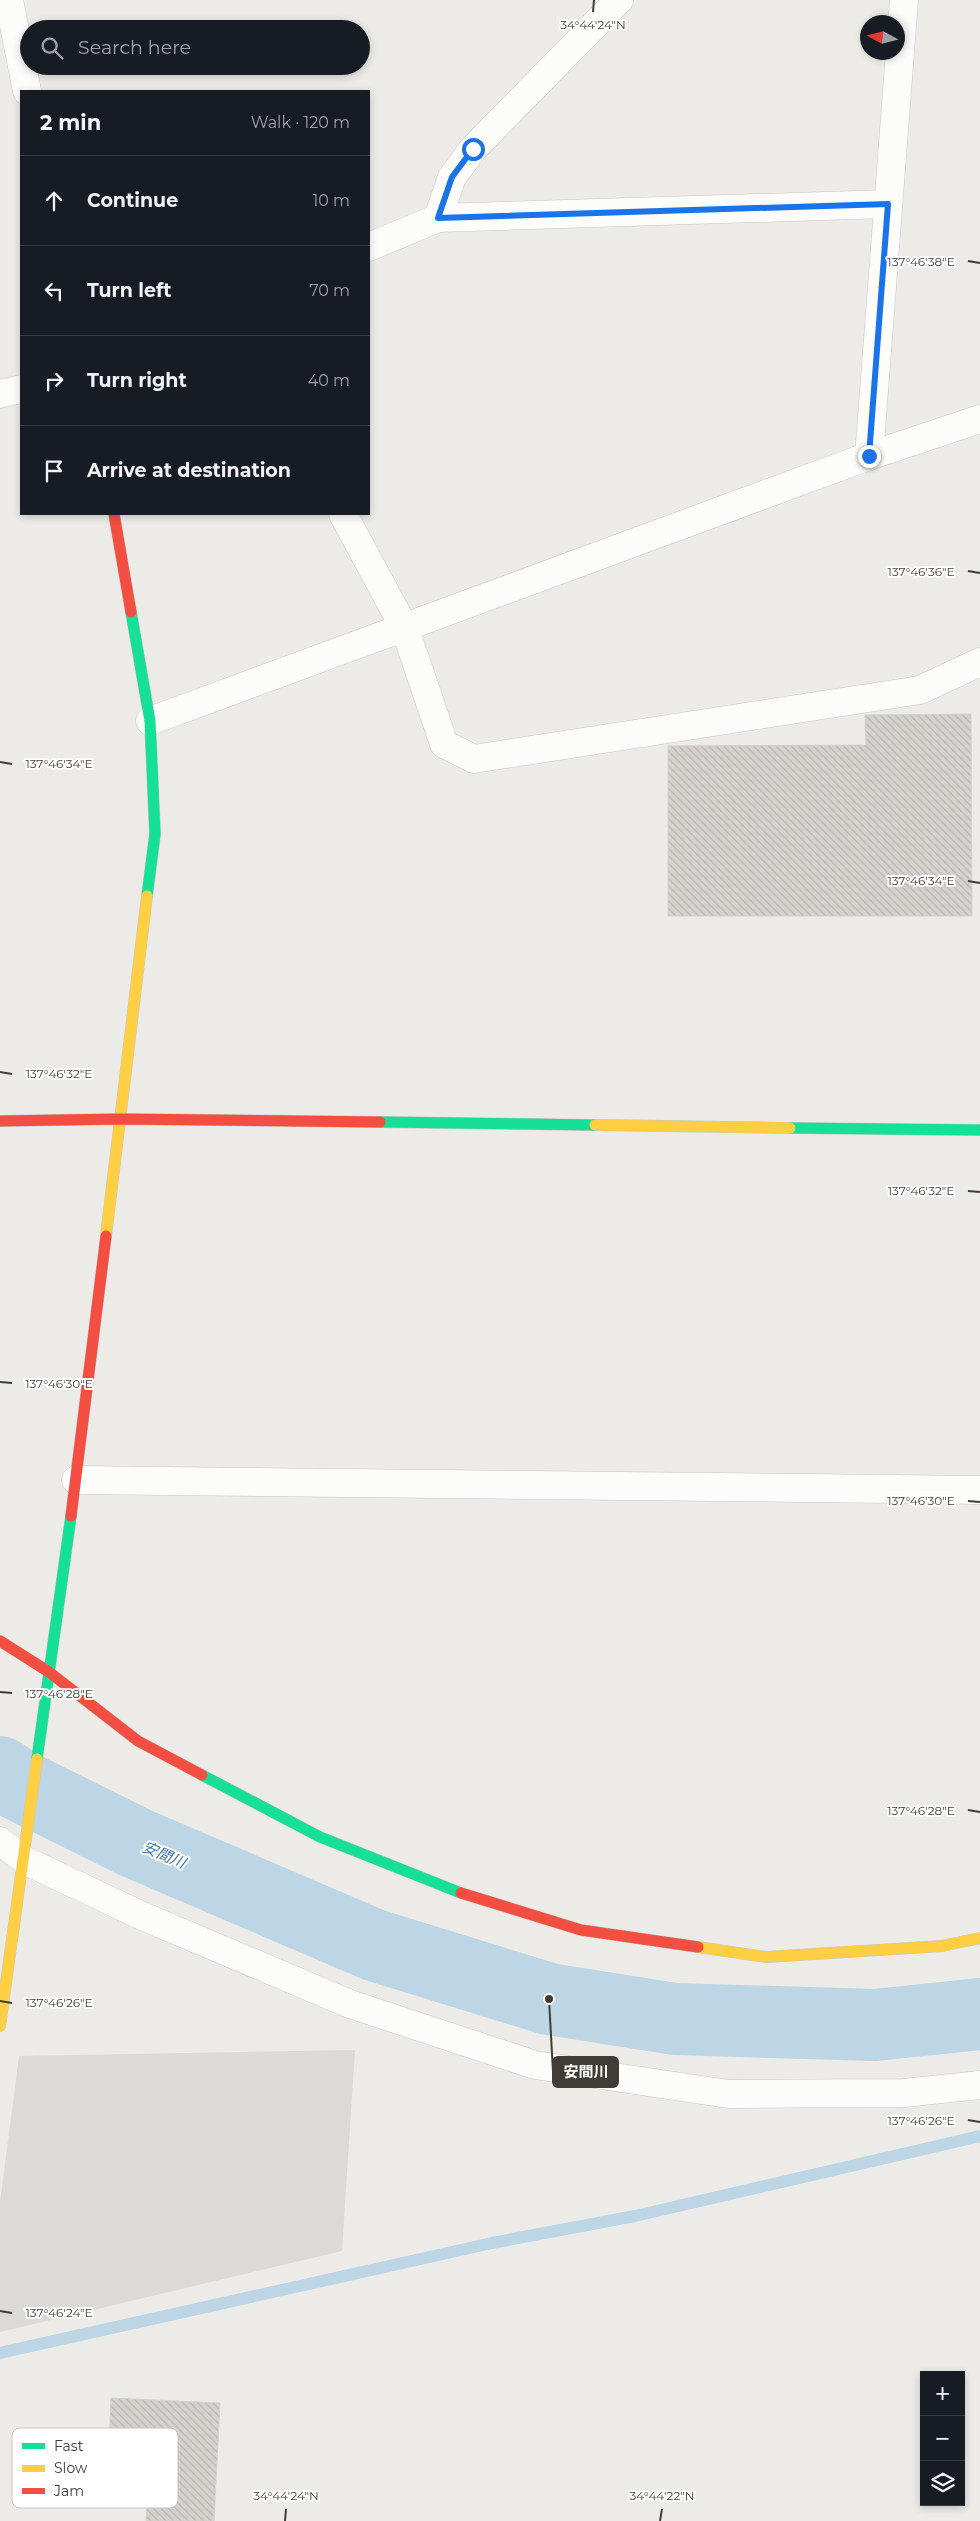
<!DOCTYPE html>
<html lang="en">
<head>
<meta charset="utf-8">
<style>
	body { margin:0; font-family:Montserrat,"Noto Sans JP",sans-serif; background:#20242c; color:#f1f3f6 }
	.controls { position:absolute; right:15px; bottom:15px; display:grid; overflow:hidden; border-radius:0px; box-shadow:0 2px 8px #0003 }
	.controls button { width:45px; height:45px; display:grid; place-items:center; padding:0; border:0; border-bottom:1px solid #363941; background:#171b24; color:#f1f3f6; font:25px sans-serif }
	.compass { position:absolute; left:860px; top:15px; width:45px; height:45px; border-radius:50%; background:#171b24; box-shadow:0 2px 8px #0003; rotate:277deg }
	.stop { position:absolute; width:15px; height:15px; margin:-11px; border:4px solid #1a73e8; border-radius:50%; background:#fff }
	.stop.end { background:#1a73e8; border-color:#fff; box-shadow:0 1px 5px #0008 }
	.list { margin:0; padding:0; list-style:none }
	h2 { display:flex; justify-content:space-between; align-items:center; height:65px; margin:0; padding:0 20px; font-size:21px }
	h2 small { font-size:16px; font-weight:400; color:#9ea1a6 }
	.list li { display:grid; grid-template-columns:32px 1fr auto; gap:15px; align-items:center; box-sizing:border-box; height:90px; padding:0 20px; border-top:1px solid #363941 }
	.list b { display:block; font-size:19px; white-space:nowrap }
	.list em { font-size:16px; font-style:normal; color:#9ea1a6 }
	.icon { flex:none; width:28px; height:28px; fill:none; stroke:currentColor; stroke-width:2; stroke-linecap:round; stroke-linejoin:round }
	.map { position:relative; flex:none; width:980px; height:2521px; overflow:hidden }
	.search { position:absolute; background:#171b24; box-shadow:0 2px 8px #0003; left:20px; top:20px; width:350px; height:55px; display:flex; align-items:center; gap:12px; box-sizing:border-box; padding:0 18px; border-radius:28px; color:#9ea1a6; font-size:19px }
	.panel { position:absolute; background:#171b24; box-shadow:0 2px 8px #0003; left:20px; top:90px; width:350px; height:425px; border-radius:0px }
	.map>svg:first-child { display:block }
	.parking { fill:#dcdad7 }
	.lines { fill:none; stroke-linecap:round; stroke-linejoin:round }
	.stream { stroke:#bcd6e6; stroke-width:12 }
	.river { stroke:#bcd6e6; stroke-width:72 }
	.building { fill:url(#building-back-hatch); stroke:#d5d2cd }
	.street-casing { stroke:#c9c7c3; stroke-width:29 }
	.fast-casing { stroke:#cbc8bf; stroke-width:12 }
	.slow-casing { stroke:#cbc8bf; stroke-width:12 }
	.jam-casing { stroke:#cbc8bf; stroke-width:12 }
	.street { stroke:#fcfcfb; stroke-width:28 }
	.fast { stroke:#16e098; stroke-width:11 }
	.slow { stroke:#ffcf43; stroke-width:11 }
	.jam { stroke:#f24e42; stroke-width:11 }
	.route { stroke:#1a73e8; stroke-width:6 }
	.ticks { fill:none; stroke:#413c35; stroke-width:2 }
	.labels { text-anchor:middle; stroke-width:4; stroke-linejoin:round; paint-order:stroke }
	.water-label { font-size:15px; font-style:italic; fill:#3c769f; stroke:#fff }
	.key { fill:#fff; stroke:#c6c4c2; stroke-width:1 }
	.key-label { font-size:14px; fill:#413c35 }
	.ticks-label { font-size:12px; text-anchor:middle; fill:#413c35; stroke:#fff; stroke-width:4; stroke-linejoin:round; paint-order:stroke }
	.leader { fill:none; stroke:#413c35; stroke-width:2 }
	.callout-dot { fill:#413c35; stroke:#fff; stroke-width:2 }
	.callout { fill:#413c35; stroke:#413c35; stroke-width:2 }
	.callout-label { font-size:15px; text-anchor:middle; font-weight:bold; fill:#fff }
</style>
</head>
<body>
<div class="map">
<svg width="980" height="2521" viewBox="0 0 980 2521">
	<defs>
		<pattern id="building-back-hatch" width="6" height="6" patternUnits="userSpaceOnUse" patternTransform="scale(1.25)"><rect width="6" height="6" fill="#d5d2ce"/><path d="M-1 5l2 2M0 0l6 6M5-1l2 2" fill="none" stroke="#b8b5b2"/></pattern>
	</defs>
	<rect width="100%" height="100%" fill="#edebe7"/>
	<path class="parking" d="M355 2050 342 2251 0 2332V2202L19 2056Z"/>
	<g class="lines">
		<path class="stream" d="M0 2353 492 2243 635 2216 980 2136"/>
		<path class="river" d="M0 1772 17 1784 136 1843 374 1945 549 1999 675 2019 875 2025 980 2014"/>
	</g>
	<g class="building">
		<path d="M971 714 972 916H668V746L866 745 865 715Z"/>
		<path d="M111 2398 220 2403 214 2521H146L147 2499 107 2497Z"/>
	</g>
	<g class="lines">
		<defs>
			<g id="street">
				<path d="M9 0 27 91"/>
				<path d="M438 218 888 204"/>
				<path d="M369 247 438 218 452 177 473 149 619 0"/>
				<path d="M0 394 21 389"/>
				<path d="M869 456 904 0"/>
				<path d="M343 514 405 629 444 744 474 759 920 690 980 662"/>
				<path d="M150 721 869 456 980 419"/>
				<path d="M76 1480 980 1490"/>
				<path d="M0 1841 24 1860 140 1915 350 2004 535 2065 728 2094 904 2093 980 2085"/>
			</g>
			<g id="fast">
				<path d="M131 612 150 721 155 834 147 896"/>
				<path d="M380 1122 595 1125"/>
				<path d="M790 1128 980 1130"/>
				<path d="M37 1759 71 1516"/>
				<path d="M202 1775 320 1837 461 1893"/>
			</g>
			<g id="slow">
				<path d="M595 1125 790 1128"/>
				<path d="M106 1236 147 896"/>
				<path d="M698 1947 766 1957 942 1946 980 1938"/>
				<path d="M0 2026 37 1759"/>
			</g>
			<g id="jam">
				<path d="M114 514 131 612"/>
				<path d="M0 1121 121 1119 380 1122"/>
				<path d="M71 1516 106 1236"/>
				<path d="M0 1641 49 1672 138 1741 202 1775"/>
				<path d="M461 1893 581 1930 698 1947"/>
			</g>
		</defs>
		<use href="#street" class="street-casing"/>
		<use href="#fast" class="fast-casing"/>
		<use href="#slow" class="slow-casing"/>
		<use href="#jam" class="jam-casing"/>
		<use href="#street" class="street"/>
		<use href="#fast" class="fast"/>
		<use href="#slow" class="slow"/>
		<use href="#jam" class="jam"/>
	</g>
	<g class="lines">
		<path class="route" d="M473 149 452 177 438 218 888 204 869 456"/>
	</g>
	<path class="ticks" d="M593 12 594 0M968 261 980 263M968 571 980 573M0 762 12 764M968 881 980 883M0 1072 12 1074M968 1191 980 1192M0 1382 12 1383M968 1501 980 1502M0 1692 12 1693M968 1810 980 1812M0 2001 12 2003M968 2120 980 2122M0 2311 12 2313M285 2521 286 2509M660 2521 662 2509"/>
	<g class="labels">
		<g class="water-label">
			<text transform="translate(164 1855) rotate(23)" y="5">安間川</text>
		</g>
	</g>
	<rect x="12" y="2428" width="166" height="80" rx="8" class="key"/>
	<rect x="22" y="2443" width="23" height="6" fill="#16e098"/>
	<rect x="22" y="2465" width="23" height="7" fill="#ffcf43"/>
	<rect x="22" y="2488" width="23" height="6" fill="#f24e42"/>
	<g class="key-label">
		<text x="54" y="2451">Fast</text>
		<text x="54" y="2473">Slow</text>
		<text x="54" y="2496">Jam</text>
	</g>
	<g class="ticks-label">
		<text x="593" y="29">34°44'24"N</text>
		<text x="921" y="266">137°46'38"E</text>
		<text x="921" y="576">137°46'36"E</text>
		<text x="59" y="768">137°46'34"E</text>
		<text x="921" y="885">137°46'34"E</text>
		<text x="59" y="1078">137°46'32"E</text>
		<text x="921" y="1195">137°46'32"E</text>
		<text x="59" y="1388">137°46'30"E</text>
		<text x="921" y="1505">137°46'30"E</text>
		<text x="59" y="1698">137°46'28"E</text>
		<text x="921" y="1815">137°46'28"E</text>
		<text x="59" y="2007">137°46'26"E</text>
		<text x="921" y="2125">137°46'26"E</text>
		<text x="59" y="2317">137°46'24"E</text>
		<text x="286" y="2500">34°44'24"N</text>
		<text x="662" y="2500">34°44'22"N</text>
	</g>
	<path class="leader" d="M549 1999L553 2072"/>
	<circle class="callout-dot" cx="549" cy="1999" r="5"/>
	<rect class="callout" x="553" y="2057" width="65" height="30" rx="5"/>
	<g class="callout-label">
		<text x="586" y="2077">安間川</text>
	</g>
</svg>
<div class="controls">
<button>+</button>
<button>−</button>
<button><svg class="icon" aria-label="layers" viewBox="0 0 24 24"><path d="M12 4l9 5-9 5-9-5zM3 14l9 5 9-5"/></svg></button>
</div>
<svg class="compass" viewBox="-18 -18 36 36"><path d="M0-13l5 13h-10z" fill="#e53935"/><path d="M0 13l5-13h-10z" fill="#9ea1a6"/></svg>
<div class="stop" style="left:473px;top:149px"></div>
<div class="stop end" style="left:869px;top:456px"></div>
<div class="search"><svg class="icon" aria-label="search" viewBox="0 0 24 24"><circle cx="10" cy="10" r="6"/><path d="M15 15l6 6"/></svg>Search here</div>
<section class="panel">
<h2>2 min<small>Walk · 120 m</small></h2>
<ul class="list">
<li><svg class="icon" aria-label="ahead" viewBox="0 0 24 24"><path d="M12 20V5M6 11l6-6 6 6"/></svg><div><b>Continue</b></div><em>10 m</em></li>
<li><svg class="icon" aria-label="left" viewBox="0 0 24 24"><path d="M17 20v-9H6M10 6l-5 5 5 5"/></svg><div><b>Turn left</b></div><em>70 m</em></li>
<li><svg class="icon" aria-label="right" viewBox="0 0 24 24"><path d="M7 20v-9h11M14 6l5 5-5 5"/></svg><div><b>Turn right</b></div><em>40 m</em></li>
<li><svg class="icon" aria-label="arrive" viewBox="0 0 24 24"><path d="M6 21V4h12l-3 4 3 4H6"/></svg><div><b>Arrive at destination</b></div></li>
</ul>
</section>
</div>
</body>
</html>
